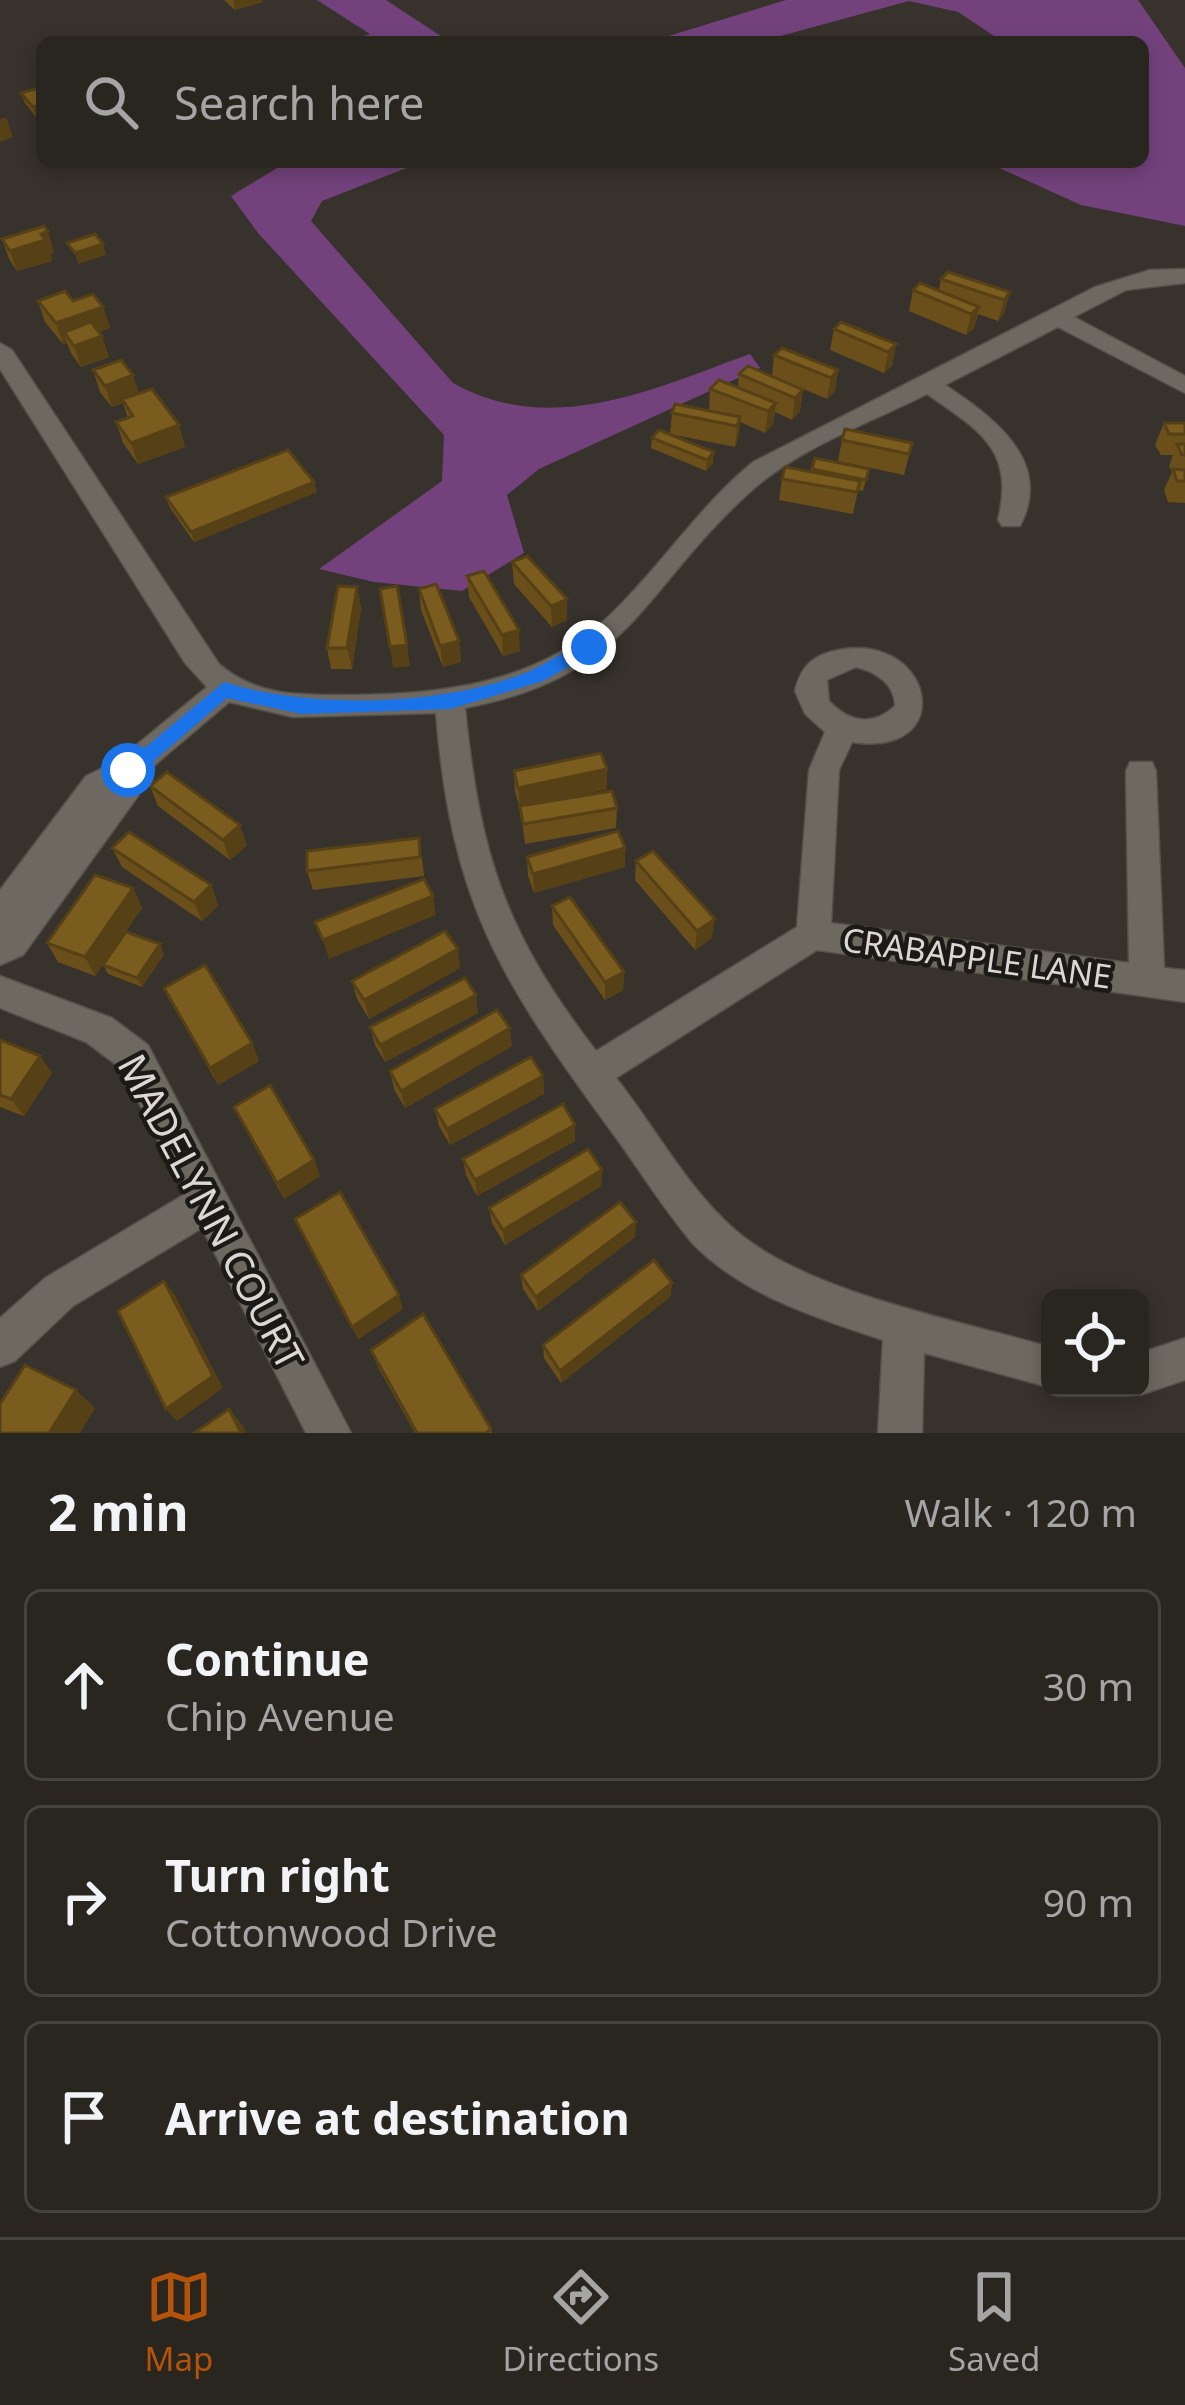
<!DOCTYPE html>
<html lang="en">
<head>
<meta charset="utf-8">
<style>
	body { margin:0; font-family:"Noto Sans",sans-serif; background:#312e29; color:#f1f3f6 }
	.controls { position:absolute; right:36px; bottom:36px; display:grid; overflow:hidden; border-radius:18px; box-shadow:0 6px 18px #0003 }
	.controls button { width:108px; height:108px; display:grid; place-items:center; padding:0; border:0; border-bottom:3px solid #45433e; background:#292620; color:#f1f3f6; font:60px sans-serif }
	.stop { position:absolute; width:36px; height:36px; margin:-27px; border:9px solid #1a73e8; border-radius:50%; background:#fff }
	.stop.end { background:#1a73e8; border-color:#fff; box-shadow:0 3px 12px #0008 }
	.list { margin:0; padding:0; list-style:none }
	h2 { display:flex; justify-content:space-between; align-items:center; height:156px; margin:0; padding:0 48px; font-size:51px }
	h2 small { font-size:39px; font-weight:400; color:#a5a5a5 }
	.list li { display:grid; grid-template-columns:78px 1fr auto; gap:36px; align-items:center; box-sizing:border-box; height:192px; margin:0 24px 24px; padding:0 24px; border:3px solid #45433e; border-radius:18px }
	.list b { display:block; font-size:45px; white-space:nowrap }
	.list p { margin:0; font-size:39px; white-space:nowrap; color:#a5a5a5 }
	.list em { font-size:39px; font-style:normal; color:#a5a5a5 }
	.icon { flex:none; width:66px; height:66px; fill:none; stroke:currentColor; stroke-width:2; stroke-linecap:round; stroke-linejoin:round }
	.map { position:relative; flex:none; width:1185px; height:1433px; overflow:hidden }
	.search { position:absolute; background:#292620; box-shadow:0 6px 18px #0003; left:36px; right:36px; top:36px; height:132px; display:flex; align-items:center; gap:30px; box-sizing:border-box; padding:0 42px; border-radius:18px; color:#a5a5a5; font-size:45px }
	.sheet { height:804px; background:#292620 }
	nav { display:flex; justify-content:space-around; align-items:center; box-sizing:border-box; height:168px; border-top:3px solid #45433e; background:#292620; font-size:33px; color:#a5a5a5 }
	nav a { display:grid; justify-items:center; gap:6px }
	nav .on { color:#b45309 }
	.map>svg:first-child { display:block }
	.forest { fill:#73427d }
	.lines { fill:none; stroke-linecap:round; stroke-linejoin:round }
	.minor-casing { stroke:#534f49; stroke-width:3 }
	.minor { fill:#6e6960; fill-rule:evenodd }
	.wall { fill:#6a4f1b }
	.shaded-wall { fill:#564016 }
	.building { fill:#7b5c1f; stroke:#564016; stroke-width:3 }
	.route { fill:#1a73e8 }
	.labels { text-anchor:middle; stroke-width:9; stroke-linejoin:round; paint-order:stroke }
	.street-label { font-size:33px; fill:#dbd8d4; stroke:#1c1a17 }
	.near-street-label { font-size:39px; fill:#dbd8d4; stroke:#1c1a17 }
</style>
</head>
<body>
<div class="map">
<svg width="1185" height="1433" viewBox="0 0 1185 1433">
	<rect width="100%" height="100%" fill="#37322b"/>
	<g class="forest">
		<path d="M317 0H386L450 42H320L351 41 370 34Z"/>
		<path d="M786 0H1138L1185 68V226L1081 205 986 162H1143V42H1003L958 12 909 1 758 42H649Z"/>
		<path d="M287 162H422L322 201 311 221 453 383C551 438 653 389 750 354L760 368 539 469 507 495 524 553 462 591 374 582 319 569 442 481 444 435 258 233 231 196Z"/>
	</g>
	<g class="lines">
		<defs>
			<g id="minor">
				<path d="M1185 269V283L1126 290 1074 317 1185 376V393L1058 327 945 385C993 417 1054 461 1020 526H1002L998 520C1015 449 980 431 927 394 870 423 798 448 750 492 640 591 633 676 465 708 480 855 505 933 596 1051L797 927 809 770 825 732 805 714 795 691C800 670 809 658 830 652 933 624 962 759 852 742L839 770 831 923 1129 963 1126 771 1130 762H1152L1156 771 1164 968 1185 970V1002L817 950 616 1078C655 1127 687 1188 735 1230 808 1293 957 1320 1050 1347L1052 1388 924 1353 922 1433H878L883 1340C817 1318 743 1295 693 1244 661 1206 636 1164 606 1124 498 976 451 900 436 713L293 717 229 702 143 775 138 796 23 955 0 965V890L86 776 117 761 207 687 185 663 0 369V343L12 350 219 664C257 697 301 695 349 695 442 695 537 683 608 617 660 568 697 508 753 462L1095 287 1150 270ZM856 667C876 672 895 684 895 706 872 727 849 722 829 701L827 680Z"/>
				<path d="M0 976 112 1018 148 1045 351 1433H306L202 1228 73 1306 15 1361 0 1367V1318L45 1278 185 1194 122 1069 86 1042 0 1008Z"/>
				<path d="M1185 1338V1380L1140 1395 1125 1389 1140 1388V1353Z"/>
			</g>
		</defs>
		<use href="#minor" class="minor-casing"/>
		<use href="#minor" class="minor"/>
	</g>
	<g class="wall">
		<path d="M224 0H262L263 2 235 10Z"/>
		<path d="M42 87V115L36 117 25 103 21 93Z"/>
		<path d="M2 239 54 252 50 254 52 261 17 271 9 259Z"/>
		<path d="M941 279 1010 292 1004 313 998 321 978 314 974 328 966 335 909 311 913 290H939Z"/>
		<path d="M38 301H73L103 307 110 328 99 332 109 357 81 367 71 353 67 343 63 344 45 322Z"/>
		<path d="M834 329 896 344 892 366 884 373 830 350Z"/>
		<path d="M774 355 838 370 835 391 827 399 772 376Z"/>
		<path d="M93 370 139 393 179 425 185 447 138 464 123 443 116 422 128 418 123 403 112 407 100 392Z"/>
		<path d="M739 374 803 390 800 411 792 420 775 412 773 424 765 433 740 422 738 438 735 447 670 434 672 413 709 410 710 389 738 388Z"/>
		<path d="M1164 423H1185V503L1168 502 1164 490 1172 472 1169 466 1173 455H1161L1155 445Z"/>
		<path d="M652 438 713 463 706 471 651 448Z"/>
		<path d="M842 440 912 443 904 475 838 461Z"/>
		<path d="M815 458 869 469 863 491 858 490 853 514 779 500 782 479 811 472Z"/>
		<path d="M314 482 317 492 194 542 170 508 166 497Z"/>
		<path d="M512 562 567 599V620L552 627 514 584Z"/>
		<path d="M467 576 520 651 503 656 469 597Z"/>
		<path d="M357 587 361 608 352 669H331L327 648Z"/>
		<path d="M419 589 459 641 461 662 443 667 421 610Z"/>
		<path d="M607 769V789L558 800 617 808 616 828 525 844 520 808 515 792 514 771Z"/>
		<path d="M150 786 247 845 230 860 158 806Z"/>
		<path d="M112 848 211 885 218 905 202 921 122 867Z"/>
		<path d="M625 848V867L534 893 528 876 527 857Z"/>
		<path d="M307 851 422 858 424 876 313 890 307 871Z"/>
		<path d="M636 861 712 938 695 950 635 880Z"/>
		<path d="M133 888 142 908 95 976 58 962 47 943Z"/>
		<path d="M552 906 624 972 623 990 605 1000 553 925Z"/>
		<path d="M164 954 142 987 108 974 103 965Z"/>
		<path d="M460 968 369 1019 357 999 352 981Z"/>
		<path d="M164 988 252 1043 259 1061 218 1085Z"/>
		<path d="M478 1013 385 1062 375 1045 370 1027Z"/>
		<path d="M0 1040 40 1056 52 1073 24 1116 0 1107Z"/>
		<path d="M512 1046 405 1108 394 1089 390 1071Z"/>
		<path d="M543 1076 544 1094 450 1145 439 1126 435 1109Z"/>
		<path d="M234 1107 314 1160 320 1176 284 1199Z"/>
		<path d="M575 1141 477 1196 466 1175 463 1159Z"/>
		<path d="M602 1170 601 1186 505 1245 492 1223 489 1208Z"/>
		<path d="M635 1237 538 1311 523 1289 521 1275Z"/>
		<path d="M672 1283 670 1297 561 1383 544 1358 543 1345Z"/>
		<path d="M371 1350 491 1429 492 1433H415L379 1369Z"/>
	</g>
	<g class="shaded-wall">
		<path d="M233 0H262L263 2 235 10Z"/>
		<path d="M42 105V115L36 117 33 107Z"/>
		<path d="M6 117 13 137 0 142V119Z"/>
		<path d="M48 231 54 252 50 254 52 261 17 271 10 251Z"/>
		<path d="M103 244 106 255 78 264 75 253Z"/>
		<path d="M1010 292 1004 313 998 321 1004 300Z"/>
		<path d="M103 307 110 328 71 342 64 332 67 343 63 344 56 323Z"/>
		<path d="M979 307 974 328 966 335 971 314Z"/>
		<path d="M102 336 109 357 81 367 74 346Z"/>
		<path d="M896 344 892 366 884 373 888 352Z"/>
		<path d="M838 370 835 391 827 399 831 378Z"/>
		<path d="M133 375 140 396 112 407 105 386Z"/>
		<path d="M803 390 800 411 792 420 795 398Z"/>
		<path d="M776 403 773 424 765 433 768 411Z"/>
		<path d="M740 417 738 438 735 447 737 426Z"/>
		<path d="M179 425 185 447 138 464 131 443Z"/>
		<path d="M714 452 713 463 706 471 707 460Z"/>
		<path d="M314 482 317 492 194 542 191 532Z"/>
		<path d="M357 587 361 608 352 669 347 648Z"/>
		<path d="M567 599V620L552 627 551 606Z"/>
		<path d="M519 630 520 651 503 656 502 635Z"/>
		<path d="M459 641 461 662 443 667 440 646Z"/>
		<path d="M407 645 410 666 393 668 390 647Z"/>
		<path d="M607 769V789L520 808 518 788Z"/>
		<path d="M240 825 247 845 230 860 223 840Z"/>
		<path d="M625 848V867L534 893 533 874Z"/>
		<path d="M211 885 218 905 202 921 194 902Z"/>
		<path d="M133 888 142 908 95 976 85 957Z"/>
		<path d="M433 896 436 915 329 959 323 940Z"/>
		<path d="M715 919 712 938 695 950 697 931Z"/>
		<path d="M160 944 164 954 142 987 137 978Z"/>
		<path d="M458 949 460 968 369 1019 364 1000Z"/>
		<path d="M624 972 623 990 605 1000V982Z"/>
		<path d="M476 995 478 1013 385 1062 380 1045Z"/>
		<path d="M510 1028 512 1046 405 1108 401 1091Z"/>
		<path d="M252 1043 259 1061 218 1085 210 1068Z"/>
		<path d="M40 1056 52 1073 24 1116 11 1099Z"/>
		<path d="M543 1076 544 1094 450 1145 447 1129Z"/>
		<path d="M575 1125V1141L477 1196 475 1180Z"/>
		<path d="M314 1160 320 1176 284 1199 277 1183Z"/>
		<path d="M602 1170 601 1186 505 1245 503 1230Z"/>
		<path d="M636 1222 635 1237 538 1311 536 1297Z"/>
		<path d="M164 1281 175 1295 223 1388 177 1421 166 1409Z"/>
		<path d="M672 1283 670 1297 561 1383 560 1371Z"/>
		<path d="M399 1295 403 1309 358 1340 352 1327Z"/>
		<path d="M76 1390 95 1408 80 1433H49Z"/>
		<path d="M229 1409 243 1426 246 1433H241Z"/>
	</g>
	<g class="building">
		<path d="M42 87V105L33 107 21 93Z"/>
		<path d="M44 226 48 231 41 234 45 240 10 251 2 239Z"/>
		<path d="M95 234 103 244 75 253 67 243Z"/>
		<path d="M948 272 1010 292 1004 300 941 279Z"/>
		<path d="M920 283 979 307 971 314 913 290Z"/>
		<path d="M65 291 73 301 93 294 103 307 56 323 38 301Z"/>
		<path d="M91 322 102 336 74 346 64 332Z"/>
		<path d="M841 322 896 344 888 352 834 329Z"/>
		<path d="M782 348 838 370 831 378 774 355Z"/>
		<path d="M121 360 133 375 105 386 93 370Z"/>
		<path d="M748 366 803 390 795 398 739 374Z"/>
		<path d="M719 380 776 403 768 411 710 389Z"/>
		<path d="M152 389 179 425 131 443 116 422 133 416 122 399Z"/>
		<path d="M675 404 740 417 737 426 672 413Z"/>
		<path d="M1164 423H1185V434H1169Z"/>
		<path d="M845 429 912 443 909 454 842 440Z"/>
		<path d="M659 430 714 452 707 460 652 438Z"/>
		<path d="M1177 444H1185V455H1182Z"/>
		<path d="M288 450 314 482 191 532 166 497Z"/>
		<path d="M815 458 869 469 866 480 812 469Z"/>
		<path d="M785 467 860 481 857 492 782 479Z"/>
		<path d="M1173 469 1185 470V481H1177Z"/>
		<path d="M527 556 567 599 551 606 512 562Z"/>
		<path d="M484 571 519 630 502 635 467 576Z"/>
		<path d="M436 584 459 641 440 646 419 589Z"/>
		<path d="M338 586 357 587 347 648H327Z"/>
		<path d="M397 586 407 645 390 647 380 589Z"/>
		<path d="M601 753 607 769 518 788 514 771Z"/>
		<path d="M167 772 240 825 223 840 150 786Z"/>
		<path d="M612 791 617 808 523 824 520 806Z"/>
		<path d="M618 831 625 848 533 874 527 857Z"/>
		<path d="M129 832 211 885 194 902 112 848Z"/>
		<path d="M419 838 420 857 307 871V851Z"/>
		<path d="M653 851 715 919 697 931 636 861Z"/>
		<path d="M95 875 133 888 85 957 47 943Z"/>
		<path d="M424 879 433 896 323 940 315 922Z"/>
		<path d="M570 897 624 972 605 982 552 906Z"/>
		<path d="M445 931 458 949 364 1000 352 981Z"/>
		<path d="M126 932 160 944 137 978 103 965Z"/>
		<path d="M205 965 252 1043 210 1068 164 988Z"/>
		<path d="M465 978 476 995 380 1045 370 1027Z"/>
		<path d="M497 1010 510 1028 401 1091 390 1071Z"/>
		<path d="M0 1040 40 1056 11 1099 0 1095Z"/>
		<path d="M531 1057 543 1076 447 1129 435 1109Z"/>
		<path d="M270 1085 314 1160 277 1183 234 1107Z"/>
		<path d="M563 1104 575 1125 475 1180 463 1159Z"/>
		<path d="M588 1149 602 1170 503 1230 489 1208Z"/>
		<path d="M340 1192 399 1295 352 1327 295 1219Z"/>
		<path d="M620 1202 636 1222 536 1297 521 1275Z"/>
		<path d="M654 1260 672 1283 560 1371 543 1345Z"/>
		<path d="M164 1281 213 1376 166 1409 118 1311Z"/>
		<path d="M423 1314 491 1429 486 1433H417L371 1350Z"/>
		<path d="M25 1365 76 1390 49 1433H0V1404Z"/>
		<path d="M229 1409 241 1433H194Z"/>
	</g>
	<path class="route" d="M589 640 595 642V652L543 681 450 709 302 714 227 698 136 776H121L118 770 224 682C311 710 445 706 530 671 550 662 568 648 589 640Z"/>
	<g class="labels">
		<g class="street-label">
			<text transform="translate(977 958) rotate(8)" y="12">CRABAPPLE LANE</text>
		</g>
		<g class="near-street-label">
			<text transform="translate(211 1212) rotate(62)" y="14">MADELYNN COURT</text>
		</g>
	</g>
</svg>
<div class="controls">
<button><svg class="icon" aria-label="locate" viewBox="0 0 24 24"><circle cx="12" cy="12" r="6"/><path d="M12 2v4M12 18v4M2 12h4M18 12h4"/></svg></button>
</div>
<div class="stop" style="left:128px;top:770px"></div>
<div class="stop end" style="left:589px;top:647px"></div>
<div class="search"><svg class="icon" aria-label="search" viewBox="0 0 24 24"><circle cx="10" cy="10" r="6"/><path d="M15 15l6 6"/></svg>Search here</div>
</div>
<section class="sheet">
<h2>2 min<small>Walk · 120 m</small></h2>
<ul class="list">
<li><svg class="icon" aria-label="ahead" viewBox="0 0 24 24"><path d="M12 20V5M6 11l6-6 6 6"/></svg><div><b>Continue</b><p>Chip Avenue</p></div><em>30 m</em></li>
<li><svg class="icon" aria-label="right" viewBox="0 0 24 24"><path d="M7 20v-9h11M14 6l5 5-5 5"/></svg><div><b>Turn right</b><p>Cottonwood Drive</p></div><em>90 m</em></li>
<li><svg class="icon" aria-label="arrive" viewBox="0 0 24 24"><path d="M6 21V4h12l-3 4 3 4H6"/></svg><div><b>Arrive at destination</b></div></li>
</ul>
</section>
<nav>
<a class="on"><svg class="icon" aria-label="map" viewBox="0 0 24 24"><path d="M3 6l6-2 6 2 6-2v14l-6 2-6-2-6 2zM9 4v14M15 6v14"/></svg>Map</a>
<a><svg class="icon" aria-label="directions" viewBox="0 0 24 24"><path d="M12 3l9 9-9 9-9-9zM9 14v-3h6M13 9l2 2-2 2"/></svg>Directions</a>
<a><svg class="icon" aria-label="saved" viewBox="0 0 24 24"><path d="M7 4h10v16l-5-4-5 4z"/></svg>Saved</a>
</nav>
</body>
</html>
